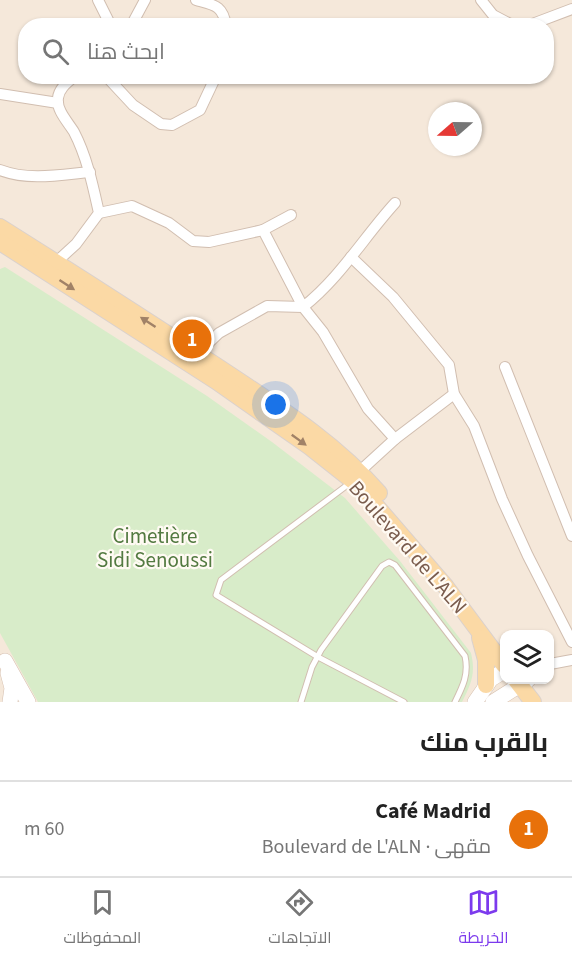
<!DOCTYPE html>
<html lang="ar">
<head>
<meta charset="utf-8">
<style>
	body { margin:0; font-family:"Source Sans 3",Cairo,sans-serif; background:#f6f6f6; color:#222; direction:rtl }
	.controls { position:absolute; right:18px; bottom:18px; display:grid; overflow:hidden; border-radius:12px; box-shadow:0 2px 4px #0004 }
	.controls button { width:54px; height:54px; display:grid; place-items:center; padding:0; border:0; border-bottom:2px solid #e0e0e0; background:#fff; color:#222; font:30px sans-serif }
	.compass { position:absolute; left:428px; top:102px; width:54px; height:54px; border-radius:50%; background:#fff; box-shadow:0 2px 4px #0004; rotate:250deg }
	.you { position:absolute; left:276px; top:405px; width:21px; height:21px; margin:-15px; border:4px solid #fff; border-radius:50%; background:#1a73e8; box-shadow:0 0 0 9px #1a73e833 }
	.badge { display:grid; place-items:center; width:39px; height:39px; border-radius:50%; background:#7c3aed; color:#fff; font-size:20px; font-weight:700 }
	.pin { position:absolute; translate:-50% -50%; border:3px solid #fff; box-shadow:0 2px 6px #0006 }
	.list { margin:0; padding:0; list-style:none }
	h2 { display:flex; justify-content:space-between; align-items:center; height:78px; margin:0; padding:0 24px; font-size:26px }
	h2 small { font-size:20px; font-weight:400; color:#767676 }
	.list li { display:grid; grid-template-columns:39px 1fr auto; gap:18px; align-items:center; box-sizing:border-box; height:96px; padding:0 24px; border-top:2px solid #e0e0e0 }
	.list b { display:block; font-size:22px; white-space:nowrap }
	.list p { margin:0; font-size:20px; white-space:nowrap; color:#767676 }
	.list em { font-size:20px; font-style:normal; color:#767676 }
	.icon { flex:none; width:33px; height:33px; fill:none; stroke:currentColor; stroke-width:2; stroke-linecap:round; stroke-linejoin:round }
	.map { position:relative; flex:none; width:572px; height:702px; overflow:hidden; direction:ltr }
	.search { position:absolute; background:#fff; box-shadow:0 2px 4px #0004; left:18px; right:18px; top:18px; height:66px; display:flex; align-items:center; gap:15px; box-sizing:border-box; padding:0 21px; border-radius:24px; color:#767676; font-size:22px }
	.sheet { height:174px; background:#fff }
	nav { display:flex; justify-content:space-around; align-items:center; box-sizing:border-box; height:84px; border-top:2px solid #e0e0e0; background:#fff; font-size:16px; color:#767676 }
	nav a { display:grid; justify-items:center; gap:3px }
	nav .on { color:#7c3aed }
	.map>svg:first-child { display:block }
	.residential { fill:#f5e8da; fill-rule:evenodd }
	.green { fill:#d8ecc9 }
	.lines { fill:none; stroke-linecap:round; stroke-linejoin:round }
	.lane-casing { stroke:#d1beb0; stroke-width:7 }
	.street-casing { stroke:#d1beb0; stroke-width:12 }
	.secondary-casing { stroke:#d6c0b0; stroke-width:16 }
	.primary-casing { stroke:#dad1cd; stroke-width:18 }
	.lane { stroke:#fff; stroke-width:5 }
	.street { stroke:#fff; stroke-width:10 }
	.secondary { stroke:#fff; stroke-width:15 }
	.primary { stroke:#fbd9a5; stroke-width:16 }
	.oneway { fill:#a18267 }
	.labels { text-anchor:middle; stroke-width:4.5; stroke-linejoin:round; paint-order:stroke }
	.park-label { font-size:21px; fill:#537a41; stroke:#fffaf3 }
	.street-label { font-size:21px; fill:#7a5c4d; stroke:#fffaf3 }
</style>
</head>
<body>
<div class="map">
<svg width="572" height="702" viewBox="0 0 572 702">
	<rect width="100%" height="100%" fill="#fdf6ec"/>
	<path class="residential" d="M0 0H572V702H0ZM26 26H546V76H26ZM437 111H473V147H437ZM504 634H550V680H504Z"/>
	<path class="green" d="M5 267 207 396 272 442 345 498 400 561 471 653C476 674 471 684 462 702H38L0 633V269Z"/>
	<g class="lines">
		<defs>
			<g id="lane">
				<path d="M350 483 221 580 216 595 318 657 404 702"/>
				<path d="M301 702 312 667 321 650 382 566 389 562 395 565 465 656C469 674 463 686 455 702"/>
			</g>
			<g id="street">
				<path d="M98 0 111 26"/>
				<path d="M196 0C214 5 223 5 226 26"/>
				<path d="M481 0 493 15 514 26"/>
				<path d="M131 26 145 0"/>
				<path d="M527 26 572 9"/>
				<path d="M106 76 133 105 161 124 172 125 200 110 216 76"/>
				<path d="M0 94 58 103"/>
				<path d="M0 170C29 181 59 175 90 172"/>
				<path d="M99 213 132 206 169 223 193 241 209 242 263 230 303 307C340 278 364 237 395 203"/>
				<path d="M263 230 291 215"/>
				<path d="M351 257 393 297 449 365 454 394 474 426 502 499 528 556 572 642"/>
				<path d="M53 265 76 244 99 213C93 186 87 157 74 132 68 122 56 110 58 98 59 88 68 82 75 76"/>
				<path d="M194 357 219 333 267 306 303 307 323 332 368 409 395 439"/>
				<path d="M505 367 572 536"/>
				<path d="M360 471 395 439 454 394"/>
				<path d="M550 664 572 660"/>
			</g>
			<g id="secondary">
				<path d="M5 661 28 702"/>
				<path d="M8 673 12 688 10 702"/>
				<path d="M475 702 491 679 504 671"/>
				<path d="M493 702 528 680"/>
			</g>
			<g id="primary">
				<path d="M0 227C73 273 146 320 218 367 275 405 334 441 379 493"/>
				<path d="M0 242 216 381 310 447 358 485 446 587 504 665"/>
				<path d="M480 638 486 660V685"/>
				<path d="M516 680 533 702"/>
			</g>
		</defs>
		<use href="#lane" class="lane-casing"/>
		<use href="#street" class="street-casing"/>
		<use href="#secondary" class="secondary-casing"/>
		<use href="#primary" class="primary-casing"/>
		<use href="#lane" class="lane"/>
		<use href="#street" class="street"/>
		<use href="#secondary" class="secondary"/>
		<use href="#primary" class="primary"/>
	</g>
	<defs><path id="oneway-solid" d="M-6-.8H1V-3.2L6.5 0L1 3.2V.8H-6Z" transform="scale(1.5)"/></defs>
	<g class="oneway">
		<use href="#oneway-solid" transform="translate(67 285) rotate(33)"/>
		<use href="#oneway-solid" transform="translate(148 322) rotate(-147)"/>
		<use href="#oneway-solid" transform="translate(299 440) rotate(36)"/>
	</g>
	<g class="labels">
		<g class="park-label">
			<text x="155" y="543">Cimetière<tspan x="155" dy="24">Sidi Senoussi</tspan></text>
		</g>
		<g class="street-label">
			<text transform="translate(408 547) rotate(49)" y="7">Boulevard de L'ALN</text>
		</g>
	</g>
</svg>
<div class="controls">
<button><svg class="icon" aria-label="layers" viewBox="0 0 24 24"><path d="M12 4l9 5-9 5-9-5zM3 14l9 5 9-5"/></svg></button>
</div>
<svg class="compass" viewBox="-18 -18 36 36"><path d="M0-13l5 13h-10z" fill="#e53935"/><path d="M0 13l5-13h-10z" fill="#767676"/></svg>
<div class="you"></div>
<div class="pin badge" style="left:192px;top:339px;background:#e8710a">1</div>
<div class="search"><svg class="icon" aria-label="search" viewBox="0 0 24 24"><circle cx="10" cy="10" r="6"/><path d="M15 15l6 6"/></svg>ابحث هنا</div>
</div>
<section class="sheet">
<h2>بالقرب منك<small></small></h2>
<ul class="list">
<li><span class="badge" style="background:#e8710a">1</span><div><b>Café Madrid</b><p>مقهى · Boulevard de L'ALN</p></div><em>60 m</em></li>
</ul>
</section>
<nav>
<a class="on"><svg class="icon" aria-label="map" viewBox="0 0 24 24"><path d="M3 6l6-2 6 2 6-2v14l-6 2-6-2-6 2zM9 4v14M15 6v14"/></svg>الخريطة</a>
<a><svg class="icon" aria-label="directions" viewBox="0 0 24 24"><path d="M12 3l9 9-9 9-9-9zM9 14v-3h6M13 9l2 2-2 2"/></svg>الاتجاهات</a>
<a><svg class="icon" aria-label="saved" viewBox="0 0 24 24"><path d="M7 4h10v16l-5-4-5 4z"/></svg>المحفوظات</a>
</nav>
</body>
</html>
